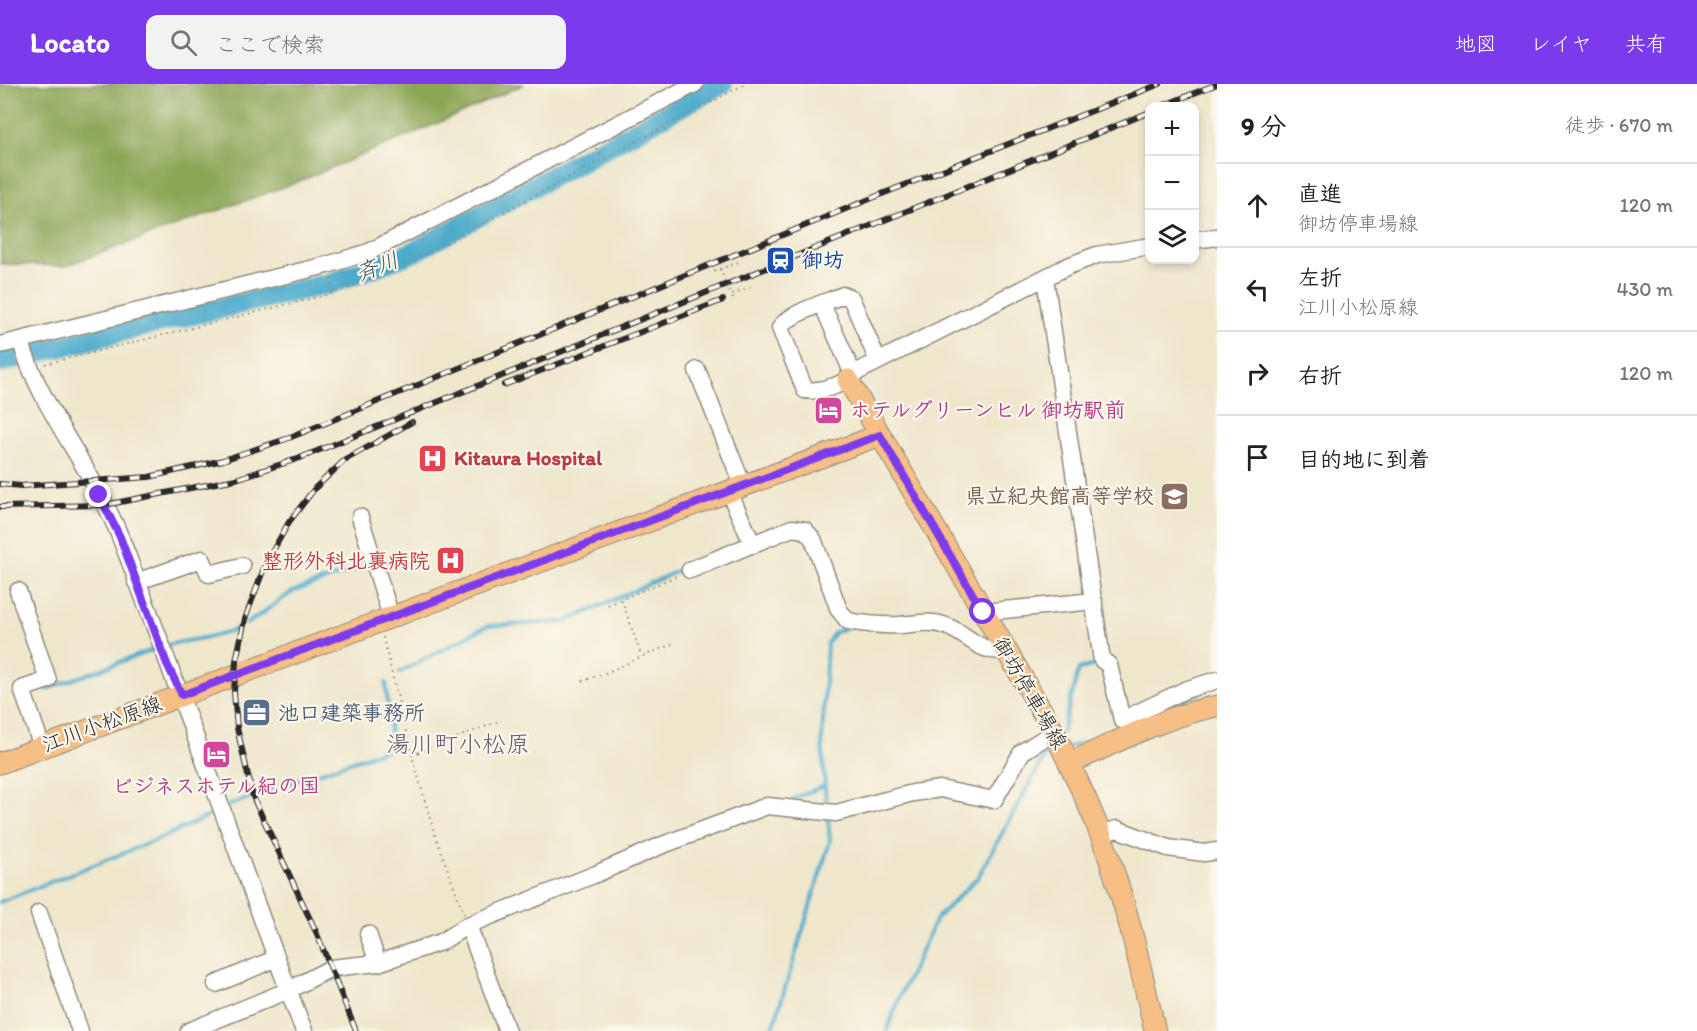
<!DOCTYPE html>
<html lang="ja">
<head>
<meta charset="utf-8">
<style>
	body { margin:0; font-family:Itim,"Klee One",sans-serif; background:#f2f2f2; color:#202124 }
	.controls { position:absolute; right:18px; top:18px; display:grid; overflow:hidden; border-radius:12px; box-shadow:0 3px 9px #0003 }
	.controls button { width:54px; height:54px; display:grid; place-items:center; padding:0; border:0; border-bottom:2px solid #e0e0e0; background:#fff; color:#202124; font:30px sans-serif }
	.stop { position:absolute; width:18px; height:18px; margin:-14px; border:4px solid #7c3aed; border-radius:50%; background:#fff }
	.stop.end { background:#7c3aed; border-color:#fff; box-shadow:0 2px 6px #0008 }
	.list { margin:0; padding:0; list-style:none }
	h2 { display:flex; justify-content:space-between; align-items:center; height:78px; margin:0; padding:0 24px; font-size:26px }
	h2 small { font-size:20px; font-weight:400; color:#757577 }
	.list li { display:grid; grid-template-columns:39px 1fr auto; gap:18px; align-items:center; box-sizing:border-box; height:84px; padding:0 24px; border-top:2px solid #e0e0e0 }
	.list b { display:block; font-size:22px; white-space:nowrap }
	.list p { margin:0; font-size:20px; white-space:nowrap; color:#757577 }
	.list em { font-size:20px; font-style:normal; color:#757577 }
	.icon { flex:none; width:33px; height:33px; fill:none; stroke:currentColor; stroke-width:2; stroke-linecap:round; stroke-linejoin:round }
	.map { position:relative; flex:none; width:1217px; height:947px; overflow:hidden }
	header { display:flex; align-items:center; gap:36px; box-sizing:border-box; height:84px; padding:0 30px; background:#7c3aed; color:#fff }
	header strong { font-size:28px }
	nav { display:flex; gap:33px; margin-inline-start:auto; font-size:21px }
	.search { width:420px; height:54px; background:#f2f2f2; display:flex; align-items:center; gap:15px; box-sizing:border-box; padding:0 21px; border-radius:12px; color:#757577; font-size:22px }
	main { display:flex }
	aside { flex:1; background:#fff }
	.map>svg:first-child { display:block }
	.forest { fill:#8ca657; stroke:#5c6841; stroke-width:1.5 }
	.lines { fill:none; stroke-linecap:round; stroke-linejoin:round }
	.stream { stroke:#4daccc; stroke-width:4 }
	.river { stroke:#4daccc; stroke-width:21 }
	.minor-casing { stroke:#8d897c; stroke-width:19 }
	.major-casing { stroke:#8d897c; stroke-width:23 }
	.path { stroke:#8d897c; stroke-width:2; stroke-dasharray:1.5 4.5; stroke-linecap:butt }
	.minor { stroke:#fff; stroke-width:16 }
	.major { stroke:#f5bf86; stroke-width:21 }
	.rail-casing { stroke:#2b2b2b; stroke-width:6 }
	.rail { stroke:#fbf7ec; stroke-width:4; stroke-dasharray:11; stroke-linecap:butt }
	.path-bridge { stroke:#8d897c; stroke-width:2; stroke-dasharray:1.5 4.5; stroke-linecap:butt }
	.route { stroke:#7c3aed; stroke-width:8 }
	.labels { text-anchor:middle; stroke-width:4.5; stroke-linejoin:round; paint-order:stroke }
	.transit-label { font-size:21px; font-weight:bold; fill:#164399; stroke:#fbf7ec; text-anchor:start }
	.hotel-label { font-size:21px; font-weight:bold; fill:#b23c85; stroke:#fbf7ec; text-anchor:start }
	.health-label { font-size:21px; font-weight:bold; fill:#be3a42; stroke:#fbf7ec; text-anchor:start }
	.education-label { font-size:21px; font-weight:bold; fill:#785e54; stroke:#fbf7ec; text-anchor:end }
	.street-label { font-size:21px; fill:#2b2b2b; stroke:#fbf7ec }
	.service-label { font-size:21px; font-weight:bold; fill:#4e5e75; stroke:#fbf7ec; text-anchor:start }
	.water-label { font-size:22px; font-style:italic; fill:#375863; stroke:#fbf7ec }
	.quarter-label { font-size:24px; fill:#63596f; stroke:#fbf7ec }
</style>
</head>
<body>
<header>
<strong>Locato</strong>
<div class="search"><svg class="icon" aria-label="search" viewBox="0 0 24 24"><circle cx="10" cy="10" r="6"/><path d="M15 15l6 6"/></svg>ここで検索</div>
<nav><a>地図</a><a>レイヤ</a><a>共有</a></nav>
</header>
<main>
<div class="map">
<svg width="1217" height="947" viewBox="0 0 1217 947">
	<rect width="100%" height="100%" fill="#fbf7ec"/>
	<filter id="ink" filterUnits="userSpaceOnUse"><feTurbulence type="fractalNoise" baseFrequency=".0167" numOctaves="2"/><feDisplacementMap in="SourceGraphic" scale="12" xChannelSelector="R" yChannelSelector="G"/><feConvolveMatrix kernelMatrix="1 2 1 2 8 2 1 2 1" color-interpolation-filters="sRGB"/></filter>
	<filter id="wash" filterUnits="userSpaceOnUse"><feTurbulence type="fractalNoise" baseFrequency=".008" numOctaves="4" result="noise"/><feDisplacementMap in="SourceGraphic" scale="24" xChannelSelector="R" yChannelSelector="G"/><feGaussianBlur stdDeviation="1.35" result="paint"/><feColorMatrix in="noise" values="0 0 0 0 0 0 0 0 0 0 0 0 0 0 0 0 0 1.4 0 .05"/><feComposite in="paint" operator="in"/></filter>
	<g filter="url(#wash)">
		<rect width="100%" height="100%" fill="#efe7cc"/>
		<path class="forest" d="M0 0H524L462 29 300 97 65 182 1 180Z"/>
		<g class="lines">
			<g class="stream">
				<path d="M247 540 292 508 365 482"/>
				<path d="M167 561C191 555 217 554 239 544"/>
				<path d="M400 588 487 542 565 538 684 484"/>
				<path d="M47 605 153 566"/>
				<path d="M1158 629 1200 609"/>
				<path d="M1062 648 1079 585 1099 580"/>
				<path d="M1069 663 1099 654"/>
				<path d="M263 708 391 664 386 599"/>
				<path d="M791 720 794 714 824 702"/>
				<path d="M826 720 822 656 827 559 834 549 848 543"/>
				<path d="M227 722 249 714"/>
				<path d="M0 818 159 755 211 731"/>
				<path d="M317 900 353 889"/>
				<path d="M772 947 830 757 828 733"/>
				<path d="M887 947 900 912 936 835 978 793 1047 668 1055 666"/>
			</g>
			<path class="river" d="M0 278 147 241 331 199 411 169 722 0"/>
		</g>
	</g>
	<g filter="url(#ink)">
		<g class="lines">
			<defs>
				<g id="minor">
					<path d="M1194 156 1217 153"/>
					<path d="M1045 194 1102 576 1109 581 1122 636 1185 606 1217 596"/>
					<path d="M822 220 853 290"/>
					<path d="M21 258C42 328 94 386 121 455 185 618 241 783 304 947"/>
					<path d="M0 261 327 181 369 168 695 0"/>
					<path d="M878 277 851 214 843 211C827 218 787 230 780 244L805 306C820 308 843 302 853 290L1068 182 1097 171 1150 162"/>
					<path d="M697 286 743 402"/>
					<path d="M729 408 753 461"/>
					<path d="M360 433 391 533"/>
					<path d="M690 486 792 444 805 446 813 455 839 526 848 537C864 540 882 542 900 541 915 540 931 536 946 542 968 550 981 571 1006 566"/>
					<path d="M136 498 202 475 209 490 242 482"/>
					<path d="M18 507 48 596 22 605 42 663"/>
					<path d="M983 528 1094 517"/>
					<path d="M1101 750 1117 745 1168 764 1204 769 1217 767"/>
					<path d="M39 829 80 947"/>
					<path d="M468 841 507 947"/>
					<path d="M368 850 378 879"/>
					<path d="M216 900 277 874"/>
					<path d="M189 947 289 906 331 884 378 879 441 858 468 841 596 790 660 762 767 722 836 729 913 709 940 705 994 716 1022 668 1054 648"/>
				</g>
				<g id="major">
					<path d="M848 296 1054 648C1077 695 1100 742 1115 792 1132 843 1143 895 1155 947"/>
					<path d="M0 679 880 351"/>
					<path d="M1070 679C1117 658 1165 632 1217 622"/>
				</g>
			</defs>
			<use href="#minor" class="minor-casing"/>
			<use href="#major" class="major-casing"/>
			<g class="path">
				<path d="M597 65 602 76"/>
				<path d="M714 187 739 178"/>
				<path d="M331 194 334 209"/>
				<path d="M733 215 731 211 751 203"/>
				<path d="M45 280 334 209 393 187 745 0"/>
				<path d="M622 516 641 571"/>
				<path d="M608 521 679 491"/>
				<path d="M383 553 411 668 434 748 464 830"/>
				<path d="M582 597C613 588 642 571 673 560"/>
				<path d="M412 671 497 638"/>
			</g>
			<use href="#minor" class="minor"/>
			<use href="#major" class="major"/>
			<defs>
				<g id="rail">
					<path d="M1162 22 1217 0"/>
					<path d="M504 301 723 216"/>
					<path d="M0 400 21 402 149 393 223 376 289 354 882 110 1160 0"/>
					<path d="M0 423 105 421 236 395 300 374 1150 28"/>
					<path d="M356 947 317 850 253 713 237 644 234 608 236 577 245 535 266 479 289 438 315 404 345 376 412 338"/>
				</g>
			</defs>
			<use href="#rail" class="rail-casing"/>
			<use href="#rail" class="rail"/>
			<path class="path-bridge" d="M720 185 731 211"/>
		</g>
	</g>
	<g class="lines" filter="url(#ink)">
		<path class="route" d="M99 411 120 453 167 580 182 611 880 351 983 528"/>
	</g>
	<defs>
		<symbol id="station-square" viewBox="-11 -11 22 22"><rect x="-9" y="-9" width="18" height="18" rx="4" fill="#1a4fb4" stroke="#fbf7ec"/><path d="M-3-6H3Q5-6 5-4V2Q5 4 3 4L4.5 6H3L1.5 4h-3L-3 6H-4.5L-3 4Q-5 4-5 2V-4Q-5-6-3-6ZM-3.5-4v3h7v-3ZM-3.5 1v1.5H-2V1ZM2 1v1.5H3.5V1Z" fill="#fff"/></symbol>
		<symbol id="hotel-square" viewBox="-11 -11 22 22"><rect x="-9" y="-9" width="18" height="18" rx="4" fill="#d1479c" stroke="#fbf7ec"/><path d="M-6-4.5h1.5V1H6V5H4.5V3h-9V5H-6ZM-4 0a1.8 1.8 0 1 1 3.6 0ZM.5 0V-2.5h3Q6-2.5 6 0Z" fill="#fff"/></symbol>
		<symbol id="hospital-square" viewBox="-11 -11 22 22"><rect x="-9" y="-9" width="18" height="18" rx="4" fill="#e0444e" stroke="#fbf7ec"/><path d="M-5-5h3v3.5h4V-5h3V5h-3V1.5h-4V5h-3Z" fill="#fff"/></symbol>
		<symbol id="school-square" viewBox="-11 -11 22 22"><rect x="-9" y="-9" width="18" height="18" rx="4" fill="#8d6e63" stroke="#fbf7ec"/><path d="M0-5L7-2L0 1L-7-2ZM-4 1L0 2.5L4 1V4Q0 6-4 4Z" fill="#fff"/></symbol>
		<symbol id="office-square" viewBox="-11 -11 22 22"><rect x="-9" y="-9" width="18" height="18" rx="4" fill="#5c6f8a" stroke="#fbf7ec"/><path d="M-6-3h4V-5.5h4V-3h4V5H-6ZM-1-4.5V-3h2v-1.5ZM-6 0V1H6V0Z" fill="#fff"/></symbol>
	</defs>
	<g fill-rule="evenodd">
		<use href="#station-square" x="764" y="160" width="33" height="33"/>
		<use href="#hotel-square" x="812" y="310" width="33" height="33"/>
		<use href="#hospital-square" x="416" y="358" width="33" height="33"/>
		<use href="#school-square" x="1158" y="396" width="33" height="33"/>
		<use href="#hospital-square" x="434" y="460" width="33" height="33"/>
		<use href="#office-square" x="240" y="612" width="33" height="33"/>
		<use href="#hotel-square" x="200" y="654" width="33" height="33"/>
	</g>
	<g class="labels">
		<g class="transit-label">
			<text x="802" y="183">御坊</text>
		</g>
		<g class="hotel-label">
			<text x="850" y="333">ホテルグリーンヒル 御坊駅前</text>
			<text x="216" y="709" text-anchor="middle">ビジネスホテル紀の国</text>
		</g>
		<g class="health-label">
			<text x="454" y="381">Kitaura Hospital</text>
			<text x="430" y="484" text-anchor="end">整形外科北裏病院</text>
		</g>
		<g class="education-label">
			<text x="1154" y="419">県立紀央館高等学校</text>
		</g>
		<g class="street-label">
			<text transform="translate(1030 609) rotate(60)" y="7">御坊停車場線</text>
			<text transform="translate(102 640) rotate(-20)" y="7">江川小松原線</text>
		</g>
		<g class="service-label">
			<text x="278" y="636">池口建築事務所</text>
		</g>
		<g class="water-label">
			<text transform="translate(377 182) rotate(-21)" y="8">斉川</text>
		</g>
		<g class="quarter-label">
			<text x="458" y="668">湯川町小松原</text>
		</g>
	</g>
</svg>
<div class="controls">
<button>+</button>
<button>−</button>
<button><svg class="icon" aria-label="layers" viewBox="0 0 24 24"><path d="M12 4l9 5-9 5-9-5zM3 14l9 5 9-5"/></svg></button>
</div>
<div class="stop" style="left:983px;top:528px"></div>
<div class="stop end" style="left:99px;top:411px"></div>
</div>
<aside>
<h2>9 分<small>徒歩 · 670 m</small></h2>
<ul class="list">
<li><svg class="icon" aria-label="ahead" viewBox="0 0 24 24"><path d="M12 20V5M6 11l6-6 6 6"/></svg><div><b>直進</b><p>御坊停車場線</p></div><em>120 m</em></li>
<li><svg class="icon" aria-label="left" viewBox="0 0 24 24"><path d="M17 20v-9H6M10 6l-5 5 5 5"/></svg><div><b>左折</b><p>江川小松原線</p></div><em>430 m</em></li>
<li><svg class="icon" aria-label="right" viewBox="0 0 24 24"><path d="M7 20v-9h11M14 6l5 5-5 5"/></svg><div><b>右折</b></div><em>120 m</em></li>
<li><svg class="icon" aria-label="arrive" viewBox="0 0 24 24"><path d="M6 21V4h12l-3 4 3 4H6"/></svg><div><b>目的地に到着</b></div></li>
</ul>
</aside>
</main>
</body>
</html>
